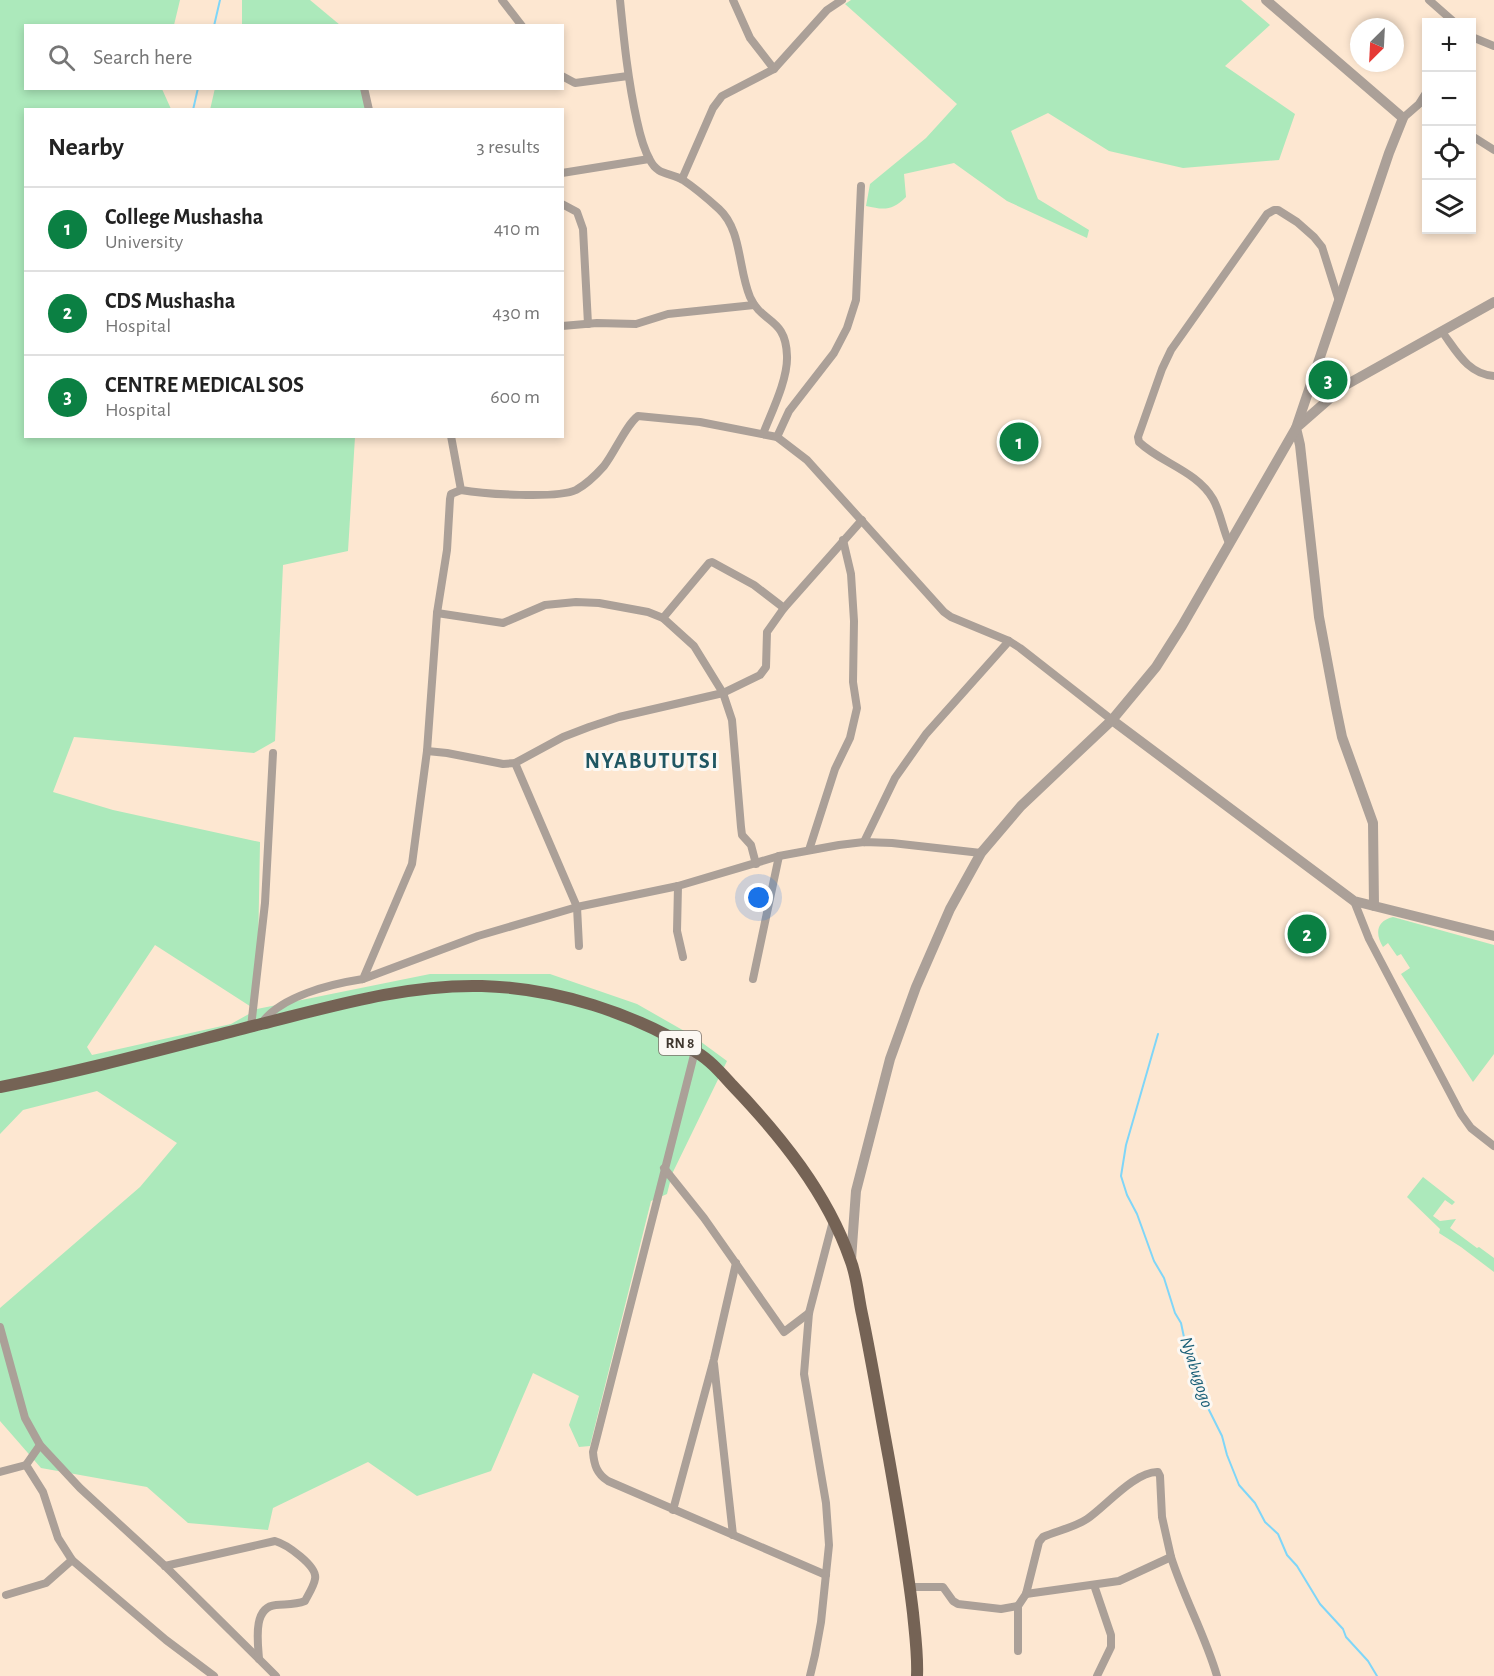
<!DOCTYPE html>
<html lang="en">
<head>
<meta charset="utf-8">
<style>
	body { margin:0; font-family:"Alegreya Sans",sans-serif; background:#f2f2f2; color:#222 }
	.controls { position:absolute; right:18px; top:18px; display:grid; overflow:hidden; border-radius:0px; box-shadow:0 3px 9px #0003 }
	.controls button { width:54px; height:54px; display:grid; place-items:center; padding:0; border:0; border-bottom:2px solid #e0e0e0; background:#fff; color:#222; font:30px sans-serif }
	.compass { position:absolute; left:1350px; top:18px; width:54px; height:54px; border-radius:50%; background:#fff; box-shadow:0 3px 9px #0003; rotate:204deg }
	.you { position:absolute; left:759px; top:898px; width:21px; height:21px; margin:-15px; border:4px solid #fff; border-radius:50%; background:#1a73e8; box-shadow:0 0 0 9px #1a73e833 }
	.badge { display:grid; place-items:center; width:39px; height:39px; border-radius:50%; background:#0b8043; color:#fff; font-size:20px; font-weight:700 }
	.pin { position:absolute; translate:-50% -50%; border:3px solid #fff; box-shadow:0 2px 6px #0006 }
	.list { margin:0; padding:0; list-style:none }
	h2 { display:flex; justify-content:space-between; align-items:center; height:78px; margin:0; padding:0 24px; font-size:26px }
	h2 small { font-size:20px; font-weight:400; color:#767676 }
	.list li { display:grid; grid-template-columns:39px 1fr auto; gap:18px; align-items:center; box-sizing:border-box; height:84px; padding:0 24px; border-top:2px solid #e0e0e0 }
	.list b { display:block; font-size:22px; white-space:nowrap }
	.list p { margin:0; font-size:20px; white-space:nowrap; color:#767676 }
	.list em { font-size:20px; font-style:normal; color:#767676 }
	.icon { flex:none; width:33px; height:33px; fill:none; stroke:currentColor; stroke-width:2; stroke-linecap:round; stroke-linejoin:round }
	.map { position:relative; flex:none; width:1494px; height:1676px; overflow:hidden }
	.search { position:absolute; background:#fff; box-shadow:0 3px 9px #0003; left:24px; top:24px; width:540px; height:66px; display:flex; align-items:center; gap:15px; box-sizing:border-box; padding:0 21px; border-radius:0px; color:#767676; font-size:22px }
	.panel { position:absolute; background:#fff; box-shadow:0 3px 9px #0003; left:24px; top:108px; width:540px; height:330px; border-radius:0px }
	.map>svg:first-child { display:block }
	.green { fill:#ace9bb; fill-rule:evenodd }
	.lines { fill:none; stroke-linecap:round; stroke-linejoin:round }
	.stream { stroke:#7fd6f8; stroke-width:2 }
	.minor { stroke:#aba098; stroke-width:8 }
	.tertiary { stroke:#aba098; stroke-width:10 }
	.primary { stroke:#756355; stroke-width:12 }
	.labels { text-anchor:middle; stroke-width:6; stroke-linejoin:round; paint-order:stroke }
	.shield { fill:#fcf8f3; stroke:#787169; stroke-width:1.5 }
	.shield-label { font-size:15px; font-weight:bold; fill:#3f372e }
	.water-label { font-size:18px; font-style:italic; fill:#1a5f77; stroke:#fcf8f3 }
	.district-label { font-size:22px; font-weight:bold; letter-spacing:1.5px; fill:#1f5662; stroke:#fcf8f3 }
</style>
</head>
<body>
<div class="map">
<svg width="1494" height="1676" viewBox="0 0 1494 1676">
	<rect width="100%" height="100%" fill="#fde7d1"/>
	<g class="green">
		<path d="M0 0H180L174 25 26 26V88L162 89 171 109 26 110V436L355 437 348 551 283 565 275 741 254 753 74 737 53 792 113 810 260 842 257 1009 430 974H550L637 1004 693 1036 727 1061 672 1174 667 1194 651 1201 590 1446 579 1447 569 1425 579 1396 533 1373 491 1471 417 1496 368 1462 273 1508 268 1530 188 1523 147 1487 41 1468 0 1421V1308L140 1187 177 1143 97 1091 23 1110 0 1134ZM155 945 256 1010 231 1024 92 1055 87 1047Z"/>
		<path d="M242 0H310L340 25H242Z"/>
		<path d="M851 0H1241L1270 25 1225 66 1295 114 1279 160 1183 168 1109 151 1048 113 1011 131 1038 199 1089 230 1087 238 1007 201 954 163 904 174 906 197C892 211 884 210 866 206L870 184 926 138 957 104 845 4Z"/>
		<path d="M215 88 367 89 371 110H210Z"/>
		<path d="M1393 917 1494 945V1054L1473 1082 1401 974 1410 968 1401 954 1397 956 1388 943 1383 947C1375 934 1376 921 1393 917Z"/>
		<path d="M1423 1177 1455 1202 1452 1205 1445 1200 1433 1216 1440 1221 1456 1219 1450 1228 1477 1248 1479 1247 1494 1258V1272L1461 1247 1439 1233 1440 1229 1407 1197Z"/>
	</g>
	<g class="lines">
		<g class="stream">
			<path d="M214 26 220 0"/>
			<path d="M193 110 198 88"/>
			<path d="M1158 1034 1126 1145 1121 1176 1127 1195 1137 1214 1154 1261 1164 1278 1175 1313 1181 1323 1185 1342 1190 1347 1195 1357 1194 1365 1205 1402 1222 1436 1227 1455 1239 1485 1255 1503 1265 1522 1278 1534 1287 1555 1297 1566 1320 1604 1343 1629 1346 1637 1368 1661 1377 1676"/>
		</g>
		<g class="minor">
			<path d="M502 0 522 26"/>
			<path d="M620 0C624 41 628 81 637 121 640 135 643 148 650 160 658 176 670 172 683 180 695 188 708 199 719 209 742 230 738 269 750 297 762 324 786 317 787 356 788 379 772 411 763 434"/>
			<path d="M733 0 750 38 774 69"/>
			<path d="M1429 0 1454 22"/>
			<path d="M1472 37 1494 46"/>
			<path d="M562 76 575 83 628 76"/>
			<path d="M364 88 369 110"/>
			<path d="M1403 118 1419 104 1426 93"/>
			<path d="M1472 136 1494 150"/>
			<path d="M562 173 649 159"/>
			<path d="M682 179 713 108 722 96 774 69 827 10 842 0"/>
			<path d="M562 204 577 212 583 229 588 324"/>
			<path d="M562 326 597 323 636 324 668 314 754 305"/>
			<path d="M1443 333C1457 352 1468 374 1494 376"/>
			<path d="M451 436 461 490C483 494 557 499 576 490 587 484 596 475 604 466 615 452 626 425 638 416L700 422 777 437 807 460 944 612 951 617 1009 641 1020 648 1112 720"/>
			<path d="M777 437 789 411 834 353 847 328 856 300 861 186"/>
			<path d="M1229 543C1223 530 1220 511 1213 499 1197 471 1161 463 1139 442L1138 437 1162 369 1171 350 1267 214 1274 210H1278L1297 222 1314 237 1322 247 1339 301"/>
			<path d="M437 613 503 623 545 605 576 602 599 603 648 612 663 618 694 646 723 693 732 720 741 827 742 835 751 845 756 864"/>
			<path d="M663 618 709 563 712 562 754 585 784 608 862 520"/>
			<path d="M427 751 447 753 503 764 515 763 563 737 589 727 619 717 723 693 760 675 766 667 767 632 784 608"/>
			<path d="M515 763 577 907 579 946"/>
			<path d="M864 842 895 778 926 734 1009 641"/>
			<path d="M809 850 835 769 850 738 857 708 853 682 854 621 851 574 843 540"/>
			<path d="M678 886 677 931 683 957"/>
			<path d="M1354 901 1369 939 1461 1114 1471 1128 1494 1146"/>
			<path d="M363 979 478 936 577 907 678 886 779 856 839 845 864 842 892 843 981 853"/>
			<path d="M753 979 779 856"/>
			<path d="M261 1024C280 996 331 984 363 979L412 864 427 751 437 613 447 550 450 499 451 494 461 490"/>
			<path d="M251 1027 265 903 273 753"/>
			<path d="M695 1051 593 1452C594 1465 597 1474 608 1481L826 1575"/>
			<path d="M664 1168 704 1218 784 1332 809 1313"/>
			<path d="M0 1327 25 1418 40 1445 80 1488 165 1566 276 1676"/>
			<path d="M714 1364 733 1535"/>
			<path d="M40 1445 26 1465 43 1492 58 1538 72 1560 166 1640 214 1676"/>
			<path d="M0 1472 26 1465"/>
			<path d="M673 1510 714 1359 736 1263"/>
			<path d="M165 1566 275 1541C286 1544 318 1566 315 1579 314 1586 308 1595 305 1601 295 1605 286 1604 276 1605 252 1607 258 1643 259 1659"/>
			<path d="M1094 1585 1111 1635V1647L1097 1676"/>
			<path d="M910 1587H943L953 1601 958 1604 1001 1609 1018 1606"/>
			<path d="M1026 1594 1119 1581 1171 1557C1184 1598 1205 1635 1217 1676"/>
			<path d="M6 1595 46 1583 72 1560"/>
			<path d="M1018 1651V1606L1026 1594 1039 1542 1043 1537C1057 1531 1075 1527 1087 1519 1105 1507 1135 1471 1158 1472L1160 1476 1162 1517 1171 1557"/>
			<path d="M810 1676 815 1655 821 1622 829 1545 826 1503 804 1374 809 1313 833 1221"/>
		</g>
		<g class="tertiary">
			<path d="M1112 720 1354 901 1494 936"/>
			<path d="M1374 906 1373 823 1342 737 1336 708 1319 617 1300 445 1296 428 1344 386 1494 302"/>
			<path d="M851 1260 856 1191 890 1059 916 987 950 909 981 853 1021 806 1112 720 1156 667 1182 626 1296 428 1389 153 1403 118 1266 0"/>
		</g>
		<path class="primary" d="M0 1087C88 1070 174 1046 261 1024 333 1006 407 984 482 986 556 988 634 1013 696 1052 710 1060 721 1073 732 1085 780 1135 827 1193 850 1259 857 1276 858 1296 862 1314 872 1362 880 1411 889 1459 898 1510 907 1562 913 1613 915 1634 918 1655 917 1676"/>
	</g>
	<g class="labels">
		<rect class="shield" x="659" y="1031" width="42" height="24" rx="4.5"/>
		<g class="shield-label">
			<text x="680" y="1048">RN 8</text>
		</g>
		<g class="water-label">
			<text transform="translate(1197 1372) rotate(72)" y="6">Nyabugogo</text>
		</g>
		<g class="district-label">
			<text x="652" y="768">NYABUTUTSI</text>
		</g>
	</g>
</svg>
<div class="controls">
<button>+</button>
<button>−</button>
<button><svg class="icon" aria-label="locate" viewBox="0 0 24 24"><circle cx="12" cy="12" r="6"/><path d="M12 2v4M12 18v4M2 12h4M18 12h4"/></svg></button>
<button><svg class="icon" aria-label="layers" viewBox="0 0 24 24"><path d="M12 4l9 5-9 5-9-5zM3 14l9 5 9-5"/></svg></button>
</div>
<svg class="compass" viewBox="-18 -18 36 36"><path d="M0-13l5 13h-10z" fill="#e53935"/><path d="M0 13l5-13h-10z" fill="#767676"/></svg>
<div class="you"></div>
<div class="pin badge" style="left:1019px;top:442px">1</div>
<div class="pin badge" style="left:1307px;top:934px">2</div>
<div class="pin badge" style="left:1328px;top:380px">3</div>
<div class="search"><svg class="icon" aria-label="search" viewBox="0 0 24 24"><circle cx="10" cy="10" r="6"/><path d="M15 15l6 6"/></svg>Search here</div>
<section class="panel">
<h2>Nearby<small>3 results</small></h2>
<ul class="list">
<li><span class="badge">1</span><div><b>College Mushasha</b><p>University</p></div><em>410 m</em></li>
<li><span class="badge">2</span><div><b>CDS Mushasha</b><p>Hospital</p></div><em>430 m</em></li>
<li><span class="badge">3</span><div><b>CENTRE MEDICAL SOS</b><p>Hospital</p></div><em>600 m</em></li>
</ul>
</section>
</div>
</body>
</html>
